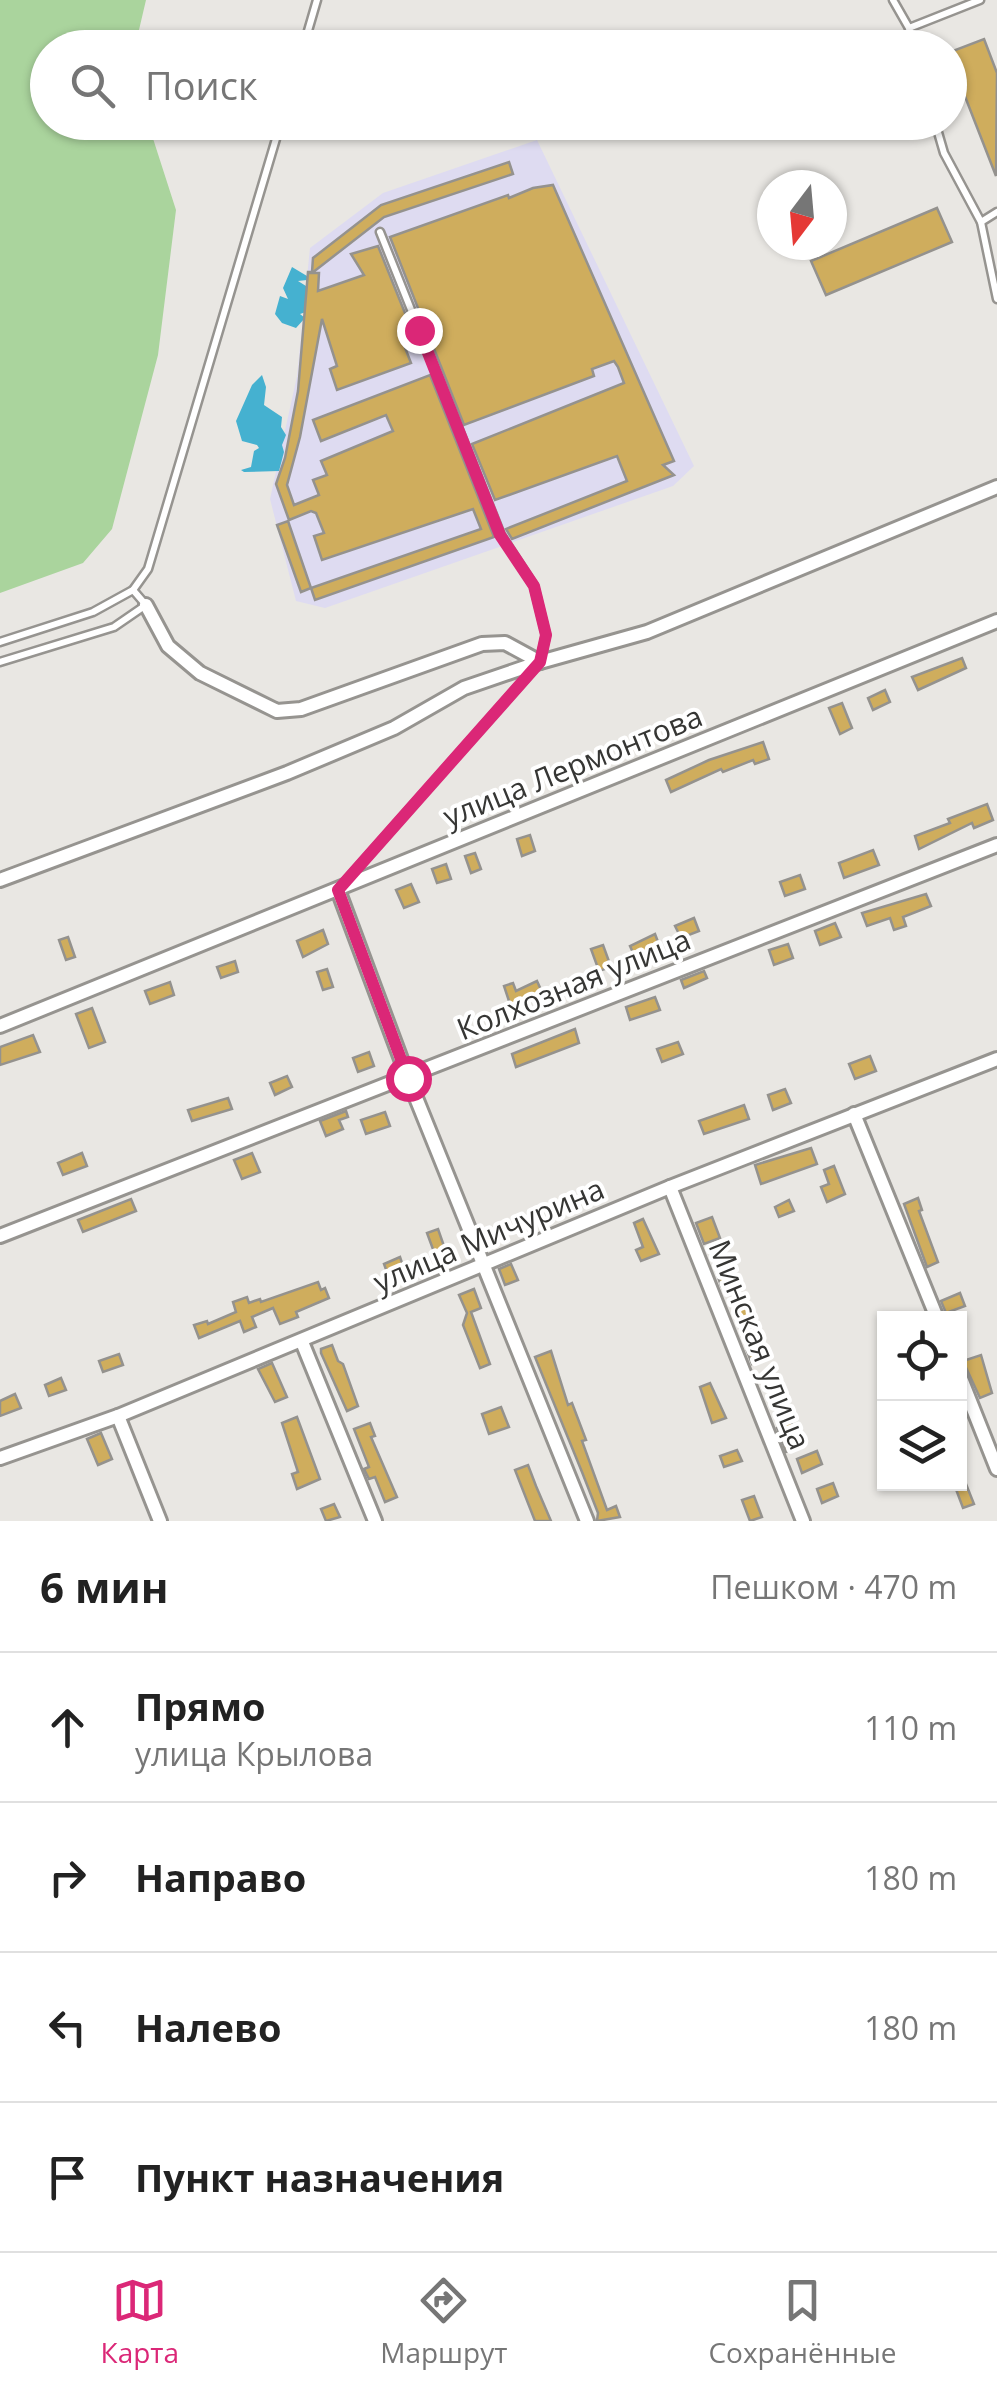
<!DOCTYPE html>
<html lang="ru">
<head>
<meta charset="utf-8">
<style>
	body { margin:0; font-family:"Open Sans",sans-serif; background:#f2f2f2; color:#222 }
	.controls { position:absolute; right:30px; bottom:30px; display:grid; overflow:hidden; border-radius:0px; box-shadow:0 2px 8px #0004 }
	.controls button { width:90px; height:90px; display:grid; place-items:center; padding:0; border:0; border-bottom:2px solid #e0e0e0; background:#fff; color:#222; font:50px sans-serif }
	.compass { position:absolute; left:757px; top:170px; width:90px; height:90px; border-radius:50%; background:#fff; box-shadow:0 2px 8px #0004; rotate:196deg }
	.stop { position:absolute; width:30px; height:30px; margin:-22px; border:8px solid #db2777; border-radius:50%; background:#fff }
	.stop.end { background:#db2777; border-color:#fff; box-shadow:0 2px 10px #0008 }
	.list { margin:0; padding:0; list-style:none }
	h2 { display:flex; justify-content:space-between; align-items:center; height:130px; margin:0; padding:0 40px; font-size:42px }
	h2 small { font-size:32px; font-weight:400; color:#767676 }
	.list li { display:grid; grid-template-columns:65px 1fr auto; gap:30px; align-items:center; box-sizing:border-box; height:150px; padding:0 40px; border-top:2px solid #e0e0e0 }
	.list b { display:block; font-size:38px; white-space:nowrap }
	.list p { margin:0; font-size:32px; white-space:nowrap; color:#767676 }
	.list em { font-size:32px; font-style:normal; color:#767676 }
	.icon { flex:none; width:55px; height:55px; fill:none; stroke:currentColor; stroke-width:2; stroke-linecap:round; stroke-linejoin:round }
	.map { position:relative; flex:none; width:997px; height:1521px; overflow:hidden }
	.search { position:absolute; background:#fff; box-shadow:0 2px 8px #0004; left:30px; right:30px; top:30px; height:110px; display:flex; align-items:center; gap:25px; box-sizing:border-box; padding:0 35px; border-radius:55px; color:#767676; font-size:38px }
	.sheet { height:730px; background:#fff }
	nav { display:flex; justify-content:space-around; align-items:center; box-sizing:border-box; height:140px; border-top:2px solid #e0e0e0; background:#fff; font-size:28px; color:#767676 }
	nav a { display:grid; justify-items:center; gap:5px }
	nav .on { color:#db2777 }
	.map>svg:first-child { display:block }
	.industrial { fill:#dedbf1 }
	.green { fill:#aad49d }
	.water { fill:#45b1d0 }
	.building { fill:#cfad5d; stroke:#94928e; stroke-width:2.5 }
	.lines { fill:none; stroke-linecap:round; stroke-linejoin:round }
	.lane-casing { stroke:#969490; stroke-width:11 }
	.street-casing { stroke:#969490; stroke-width:18 }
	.lane { stroke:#fff; stroke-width:6 }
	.street { stroke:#fff; stroke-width:12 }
	.route { stroke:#db2777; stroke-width:12 }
	.labels { text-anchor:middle; stroke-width:8; stroke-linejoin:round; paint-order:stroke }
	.street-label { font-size:30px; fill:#363634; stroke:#fff }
</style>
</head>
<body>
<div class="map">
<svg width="997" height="1521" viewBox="0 0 997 1521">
	<rect width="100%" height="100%" fill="#e9e7e3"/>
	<path class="industrial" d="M537 140 694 466 673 486 325 608 296 601 270 499 297 376 310 248 383 193Z"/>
	<path class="green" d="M0 0H146L135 47 48 48V122L148 123 176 210 158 355 112 529 83 563 0 593Z"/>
	<g class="water">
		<path d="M292 267 307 276V280L298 281 306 286V312L300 314 305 318 296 328 282 323 275 314 280 296 288 299 283 288Z"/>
		<path d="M262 375 266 387 264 405 282 417 281 427 286 435 282 445 284 452 279 471 244 472 241 470 251 467 254 451 259 448 257 445 242 441 236 421 252 385Z"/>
	</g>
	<g class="building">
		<path d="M984 39 997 73 996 176 950 58V52Z"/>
		<path d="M509 162 513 174 384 217 312 273H319L318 291 364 275 351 254 378 246 411 328 399 332 411 363 337 390 330 369 337 366 322 319 300 437 287 485 294 505 319 495 313 480 327 475 321 461 393 431 386 415 321 441 313 420 430 375 494 537 315 600 311 588 481 529 473 509 322 560 314 536 324 533 316 513 311 511 289 520 276 484 285 458 298 391 308 272H312L313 258 381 205Z"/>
		<path d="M553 185 674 461 663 465 674 475 512 539 506 529 627 481 617 456 495 500 472 444 624 383 618 367 614 361 592 369 594 376 464 425 390 237 508 195 509 198 533 188Z"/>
		<path d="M937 208 952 242 826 295 811 261Z"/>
		<path d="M288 521 311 588 301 592 277 525Z"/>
		<path d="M962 658 966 668 918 690 912 677Z"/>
		<path d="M885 690 890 702 873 710 868 698Z"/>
		<path d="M842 703 852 728 840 734 829 708Z"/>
		<path d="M763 742 769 759 755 764 753 760 723 772 721 769 671 792 666 780 709 760Z"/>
		<path d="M987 804 993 820 974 828 972 823 919 849 915 836 950 823 948 819Z"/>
		<path d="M530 835 535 851 522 856 517 839Z"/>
		<path d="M873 850 879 865 844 878 839 863Z"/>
		<path d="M475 853 481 869 471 873 465 856Z"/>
		<path d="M446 864 451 879 437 883 432 869Z"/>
		<path d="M800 875 805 889 785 896 780 882Z"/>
		<path d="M411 884 419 902 404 908 396 890Z"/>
		<path d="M926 894 931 906 903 917 906 926 894 930 890 918 867 926 862 913Z"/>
		<path d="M694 918 699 931 681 938 675 926Z"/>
		<path d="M835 923 841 937 820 945 815 931Z"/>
		<path d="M323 930 328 944 303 957 297 941Z"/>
		<path d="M655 934 660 947 635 957 630 946Z"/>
		<path d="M68 937 75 957 66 960 59 940Z"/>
		<path d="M788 944 793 958 774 965 769 950Z"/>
		<path d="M603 945 611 967 599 971 591 949Z"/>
		<path d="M235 961 238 972 221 978 217 967Z"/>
		<path d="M327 969 333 987 323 990 317 972Z"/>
		<path d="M704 971 707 978 684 988 681 980Z"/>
		<path d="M537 981 542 992 511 1007 504 986 513 983 516 991Z"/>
		<path d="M170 982 174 995 150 1004 145 991Z"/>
		<path d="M655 997 660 1010 630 1020 626 1007Z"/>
		<path d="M92 1008 105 1042 89 1048 76 1014Z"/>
		<path d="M575 1029 579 1043 516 1067 512 1054Z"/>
		<path d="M33 1035 40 1052 0 1065V1047Z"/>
		<path d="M678 1042 683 1054 662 1062 657 1049Z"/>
		<path d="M369 1052 374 1066 358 1072 353 1058Z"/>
		<path d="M870 1056 876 1071 855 1079 849 1064Z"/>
		<path d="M287 1076 292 1087 275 1095 270 1083Z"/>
		<path d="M785 1089 791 1103 773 1110 768 1095Z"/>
		<path d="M228 1098 232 1109 192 1121 188 1110Z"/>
		<path d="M744 1105 749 1119 704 1134 699 1121Z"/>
		<path d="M346 1111 348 1117 339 1120 343 1129 326 1136 320 1121Z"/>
		<path d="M385 1112 390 1126 366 1134 361 1120Z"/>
		<path d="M811 1148 817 1164 761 1184 755 1165Z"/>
		<path d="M82 1153 87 1166 63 1175 58 1163Z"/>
		<path d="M252 1153 260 1172 242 1179 234 1160Z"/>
		<path d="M834 1166 845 1194 827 1202 821 1187 829 1184 824 1170Z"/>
		<path d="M918 1198 922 1210 919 1211 938 1262 927 1267 904 1204Z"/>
		<path d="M131 1199 136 1211 83 1232 78 1220Z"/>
		<path d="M789 1200 794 1211 779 1217 775 1207Z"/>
		<path d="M712 1217 720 1238 704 1244 696 1223Z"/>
		<path d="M643 1219 659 1254 641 1261 636 1250 643 1247 634 1223Z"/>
		<path d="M438 1229 445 1249 434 1252 427 1233Z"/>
		<path d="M400 1257 404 1269 388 1275 384 1264Z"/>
		<path d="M511 1264 518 1280 505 1285 499 1269Z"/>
		<path d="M733 1268 738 1280 721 1286 717 1274Z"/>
		<path d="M318 1282 321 1290 325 1288 329 1298 296 1312 298 1317 280 1324 273 1308 252 1317 256 1327 244 1332 240 1321 199 1338 194 1325 207 1321 208 1324 236 1312 233 1302 247 1297 249 1303 260 1299 261 1302Z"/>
		<path d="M474 1289 481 1308 471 1312 490 1364 480 1368 463 1325 467 1313 459 1295Z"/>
		<path d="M960 1293 965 1306 946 1313 941 1301Z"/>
		<path d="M746 1306 752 1320 739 1325 733 1310Z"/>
		<path d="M332 1345 338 1361 343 1364 358 1406 347 1411 321 1353V1349Z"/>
		<path d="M760 1346 764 1359 752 1364 747 1351Z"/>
		<path d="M551 1351 568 1405 572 1403 586 1440 582 1441 607 1510 616 1506 620 1517 597 1521 598 1513 582 1472 535 1357Z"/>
		<path d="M119 1354 123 1365 103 1372 99 1361Z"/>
		<path d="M981 1355 992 1393 980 1398 963 1361Z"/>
		<path d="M272 1363 287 1397 275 1402 258 1369Z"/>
		<path d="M61 1378 66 1390 49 1396 45 1385Z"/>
		<path d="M710 1383 726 1418 712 1423 700 1387Z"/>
		<path d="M15 1394 21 1408 0 1416V1401Z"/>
		<path d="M501 1407 509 1427 489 1434 482 1414Z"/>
		<path d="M297 1417 320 1479 297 1489 292 1474 298 1472 282 1423Z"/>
		<path d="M791 1422 801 1447 786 1452 777 1428Z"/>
		<path d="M370 1423 375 1436 371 1437 397 1497 385 1502 375 1477 369 1479 364 1469 369 1467 354 1429Z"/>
		<path d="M101 1433 112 1459 98 1465 87 1439Z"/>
		<path d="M737 1450 742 1461 724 1467 720 1456Z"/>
		<path d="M817 1451 822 1464 802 1473 797 1459Z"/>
		<path d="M528 1465 536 1486 551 1521H535L515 1470Z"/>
		<path d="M833 1483 838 1496 822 1503 817 1489Z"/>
		<path d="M954 1484H966L974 1504 963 1508Z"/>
		<path d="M754 1496 762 1517 750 1521 742 1500Z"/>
		<path d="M334 1504 340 1517 326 1521 321 1509Z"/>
	</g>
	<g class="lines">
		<defs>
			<g id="lane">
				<path d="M893 0 909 28 914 48"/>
				<path d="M909 28 980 0"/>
				<path d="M303 48 317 0"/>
				<path d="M935 122 944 153 981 222 997 299"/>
				<path d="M981 222 997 212"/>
				<path d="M0 642 93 612 133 590 148 569 281 122"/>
				<path d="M0 662 114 627 146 605 133 590"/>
				<path d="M345 882 540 662 546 635 534 586 501 535 380 232"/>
			</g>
			<g id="street">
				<path d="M146 605 168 646 200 673 277 711 301 709 482 644 505 643 540 662"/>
				<path d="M0 880 287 773 394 728 464 688 540 662 647 632 997 487"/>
				<path d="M338 890 408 1078 587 1521"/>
				<path d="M0 1026 997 621"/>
				<path d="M854 1114 937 1318"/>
				<path d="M670 1187 803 1521"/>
				<path d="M0 1236 997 845"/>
				<path d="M302 1342 375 1521"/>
				<path d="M960 1376 997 1469"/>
				<path d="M118 1416 160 1521"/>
				<path d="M0 1458 118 1416 670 1187 997 1059"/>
			</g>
		</defs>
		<use href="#lane" class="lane-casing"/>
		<use href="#street" class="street-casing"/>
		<use href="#lane" class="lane"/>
		<use href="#street" class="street"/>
	</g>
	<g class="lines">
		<path class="route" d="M408 1078 338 890 540 662 546 635 534 586 500 535 419 330"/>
	</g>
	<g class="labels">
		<g class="street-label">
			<text transform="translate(573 767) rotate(-22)" y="10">улица Лермонтова</text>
			<text transform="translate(574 985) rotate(-22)" y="10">Колхозная улица</text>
			<text transform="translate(489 1236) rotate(-23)" y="10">улица Мичурина</text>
			<text transform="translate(759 1345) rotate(68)" y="10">Минская улица</text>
		</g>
	</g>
</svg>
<div class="controls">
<button><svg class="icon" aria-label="locate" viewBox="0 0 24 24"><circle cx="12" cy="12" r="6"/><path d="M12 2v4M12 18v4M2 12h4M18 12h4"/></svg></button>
<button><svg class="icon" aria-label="layers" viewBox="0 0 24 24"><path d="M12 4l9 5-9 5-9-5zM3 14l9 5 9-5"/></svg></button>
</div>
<svg class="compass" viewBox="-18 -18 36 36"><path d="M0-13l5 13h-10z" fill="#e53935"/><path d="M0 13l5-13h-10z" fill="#767676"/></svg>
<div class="stop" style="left:408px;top:1078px"></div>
<div class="stop end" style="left:419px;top:330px"></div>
<div class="search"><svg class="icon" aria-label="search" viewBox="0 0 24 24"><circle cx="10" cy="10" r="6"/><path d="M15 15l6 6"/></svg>Поиск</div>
</div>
<section class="sheet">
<h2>6 мин<small>Пешком · 470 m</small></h2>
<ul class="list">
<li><svg class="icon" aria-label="ahead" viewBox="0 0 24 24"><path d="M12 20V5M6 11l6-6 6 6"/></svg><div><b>Прямо</b><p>улица Крылова</p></div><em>110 m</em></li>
<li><svg class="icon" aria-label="right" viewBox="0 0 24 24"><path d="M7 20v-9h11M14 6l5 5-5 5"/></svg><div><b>Направо</b></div><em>180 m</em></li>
<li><svg class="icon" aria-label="left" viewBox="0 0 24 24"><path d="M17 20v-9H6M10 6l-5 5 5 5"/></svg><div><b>Налево</b></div><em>180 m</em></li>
<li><svg class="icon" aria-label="arrive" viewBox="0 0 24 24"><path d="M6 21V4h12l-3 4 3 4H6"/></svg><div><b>Пункт назначения</b></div></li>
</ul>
</section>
<nav>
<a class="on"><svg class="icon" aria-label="map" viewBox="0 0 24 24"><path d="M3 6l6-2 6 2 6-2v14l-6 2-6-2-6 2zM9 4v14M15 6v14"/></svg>Карта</a>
<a><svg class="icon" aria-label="directions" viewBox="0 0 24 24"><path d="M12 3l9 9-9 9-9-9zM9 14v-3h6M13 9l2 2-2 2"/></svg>Маршрут</a>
<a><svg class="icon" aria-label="saved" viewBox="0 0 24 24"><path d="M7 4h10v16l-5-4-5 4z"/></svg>Сохранённые</a>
</nav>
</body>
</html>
